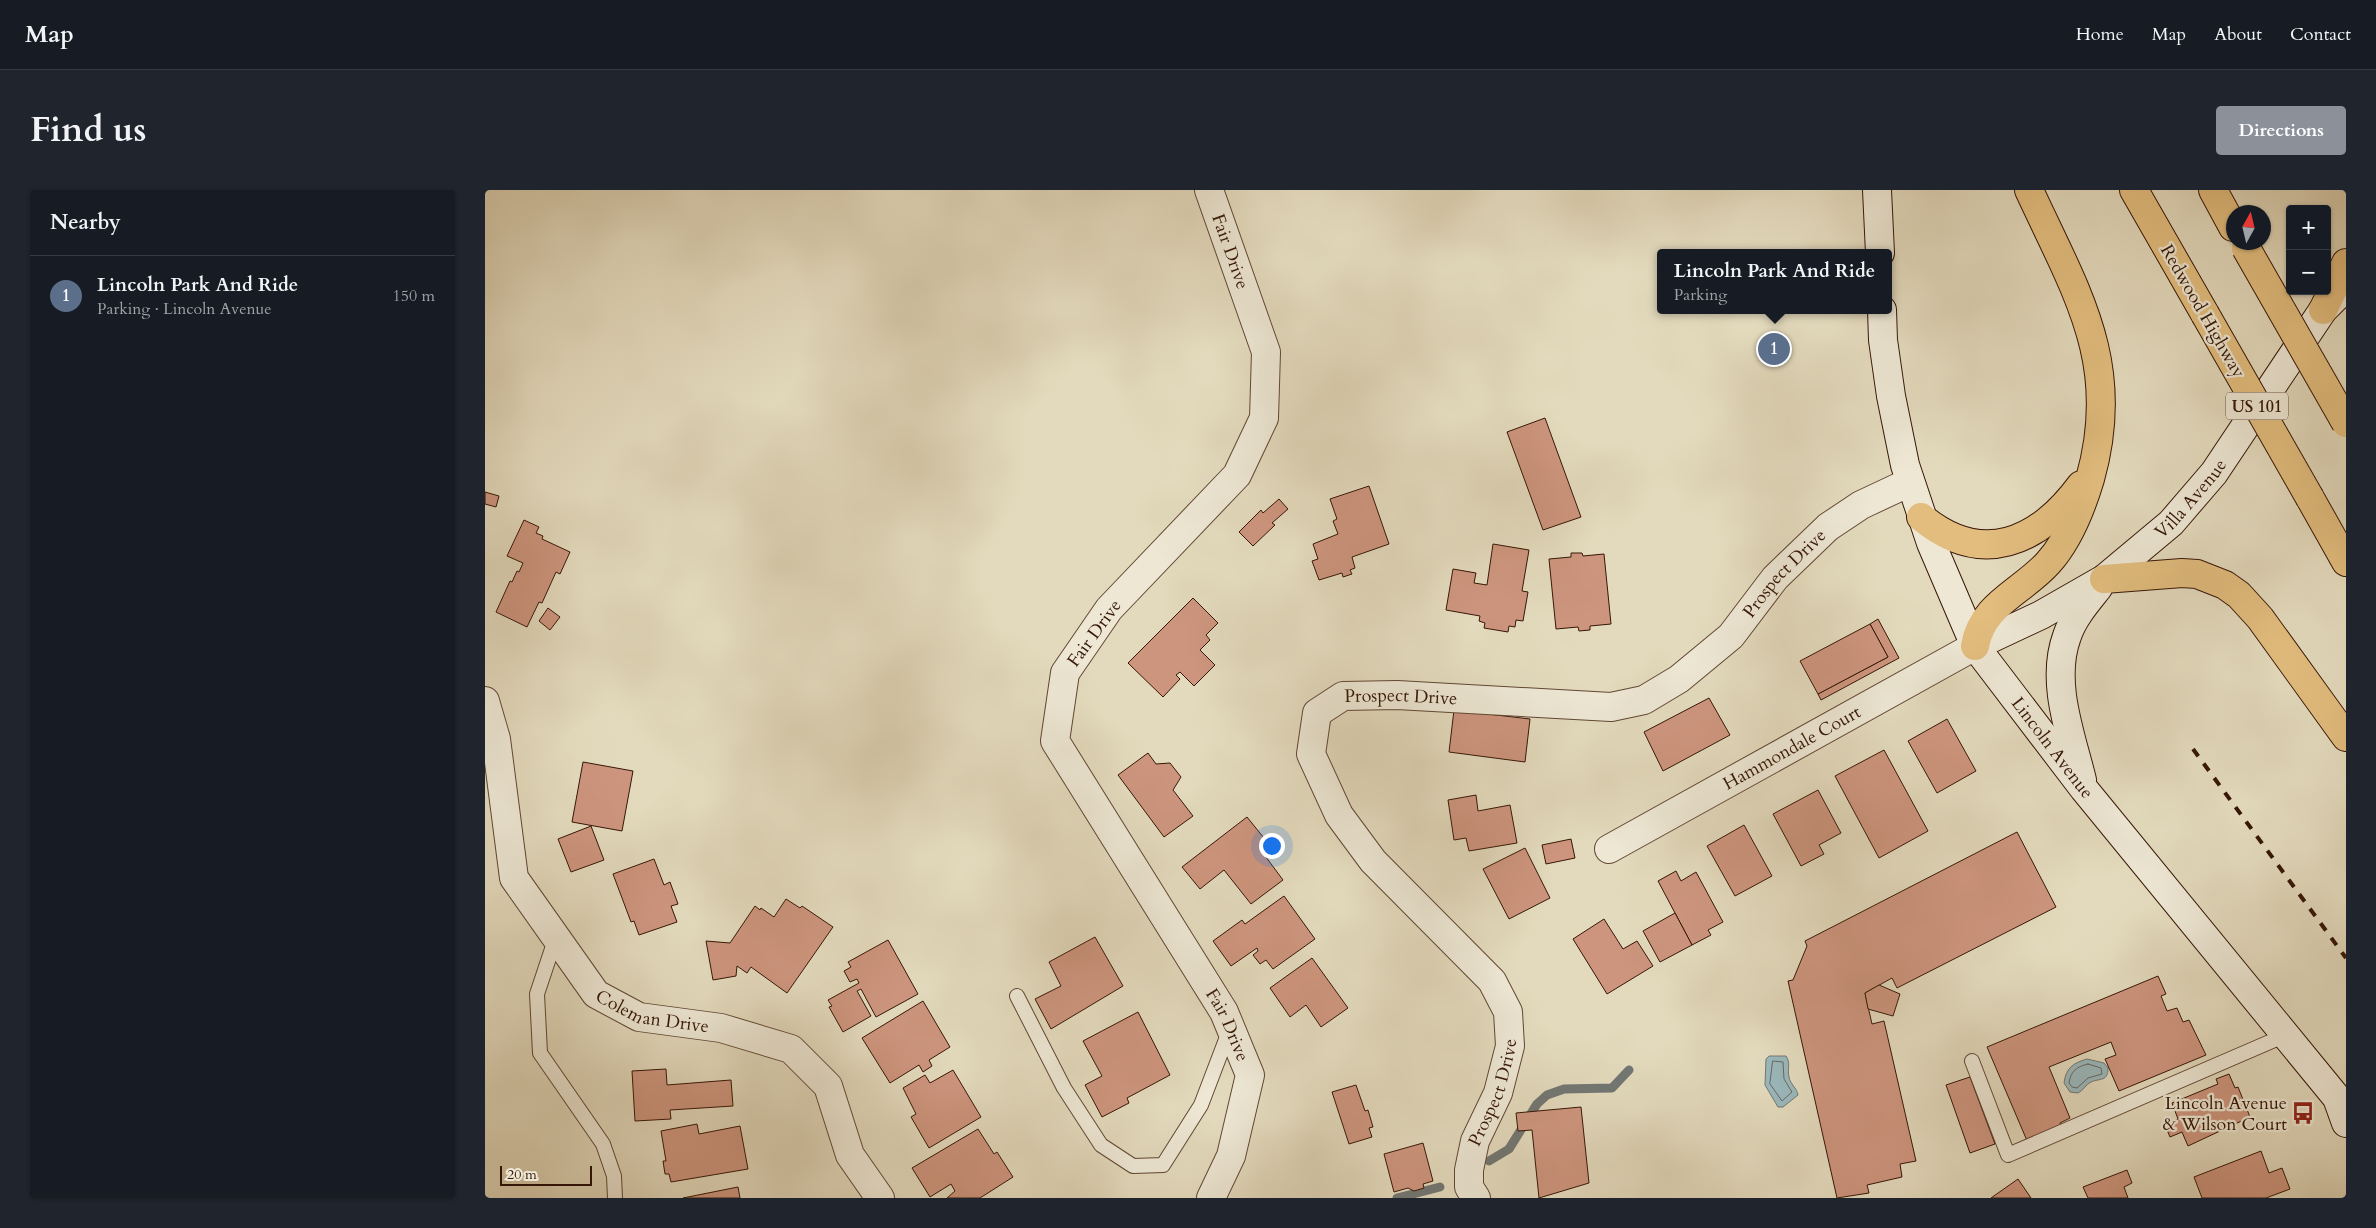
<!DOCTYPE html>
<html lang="en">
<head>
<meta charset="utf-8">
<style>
	body { margin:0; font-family:Cardo,serif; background:#20242c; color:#f1f3f6 }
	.controls { position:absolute; right:15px; top:15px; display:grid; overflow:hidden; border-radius:5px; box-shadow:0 1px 4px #0004 }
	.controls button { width:45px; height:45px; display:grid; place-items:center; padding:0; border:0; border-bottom:1px solid #363941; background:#171b24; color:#f1f3f6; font:25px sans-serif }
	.compass { position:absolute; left:1741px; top:15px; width:45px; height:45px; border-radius:50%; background:#171b24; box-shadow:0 1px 4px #0004; rotate:8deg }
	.scale { position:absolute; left:15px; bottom:12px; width:92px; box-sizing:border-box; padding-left:5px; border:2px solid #361606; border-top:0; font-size:14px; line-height:18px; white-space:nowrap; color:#361606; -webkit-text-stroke:4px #ede7d4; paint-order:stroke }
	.you { position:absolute; left:786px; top:655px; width:18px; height:18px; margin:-12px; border:4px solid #fff; border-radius:50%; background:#1a73e8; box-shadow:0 0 0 8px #1a73e833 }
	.badge { display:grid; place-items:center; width:32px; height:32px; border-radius:50%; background:#8c9099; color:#fff; font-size:16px; font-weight:700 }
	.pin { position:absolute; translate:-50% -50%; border:2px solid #fff; box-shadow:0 1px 5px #0006 }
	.popup { position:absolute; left:1172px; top:59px; width:235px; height:65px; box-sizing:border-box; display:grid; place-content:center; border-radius:5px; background:#171b24; filter:drop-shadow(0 1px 4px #0005); font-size:16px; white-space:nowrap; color:#9ea1a6 }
	.popup b { font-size:19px; color:#f1f3f6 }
	.popup::after { content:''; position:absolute; left:50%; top:100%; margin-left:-10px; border:10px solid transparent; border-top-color:#171b24 }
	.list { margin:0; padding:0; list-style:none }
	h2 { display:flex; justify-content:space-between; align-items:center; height:65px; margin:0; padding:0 20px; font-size:21px }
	h2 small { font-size:16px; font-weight:400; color:#9ea1a6 }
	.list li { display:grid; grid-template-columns:32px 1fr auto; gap:15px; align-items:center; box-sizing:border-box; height:80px; padding:0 20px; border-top:1px solid #363941 }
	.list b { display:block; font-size:19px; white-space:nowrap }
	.list p { margin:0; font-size:16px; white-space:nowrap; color:#9ea1a6 }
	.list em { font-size:16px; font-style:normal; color:#9ea1a6 }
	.map { position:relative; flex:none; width:1861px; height:1008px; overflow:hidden; border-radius:5px }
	header { display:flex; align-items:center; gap:30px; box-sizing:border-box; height:70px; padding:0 25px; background:#171b24; border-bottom:1px solid #363941 }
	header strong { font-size:24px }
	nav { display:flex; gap:28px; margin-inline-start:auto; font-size:18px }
	.intro { display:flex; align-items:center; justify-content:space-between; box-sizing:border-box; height:120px; padding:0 30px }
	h1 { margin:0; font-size:35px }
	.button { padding:12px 22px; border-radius:5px; background:#8c9099; color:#fff; font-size:18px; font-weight:700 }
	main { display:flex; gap:30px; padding:0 30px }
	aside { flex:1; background:#171b24; border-radius:5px; box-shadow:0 1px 4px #0004 }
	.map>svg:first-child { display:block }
	.water { fill:#9ab8bc; stroke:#727773 }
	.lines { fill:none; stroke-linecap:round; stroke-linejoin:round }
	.shore { stroke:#686761; stroke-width:1 }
	.stream { stroke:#727773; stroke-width:9 }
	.building { fill:#cd957e; stroke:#361606 }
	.lane-casing { stroke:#614734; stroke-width:16 }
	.street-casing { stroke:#614734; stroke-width:30 }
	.secondary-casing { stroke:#361606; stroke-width:30 }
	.highway-casing { stroke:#361606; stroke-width:30 }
	.lane { stroke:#ede7d4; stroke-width:14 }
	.street { stroke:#ede7d4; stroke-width:28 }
	.secondary { stroke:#ede7d4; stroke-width:28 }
	.highway { stroke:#e2bd7e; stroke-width:28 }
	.rail { stroke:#361606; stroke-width:4; stroke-dasharray:9 9; stroke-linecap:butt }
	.highway-bridge-casing { stroke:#361606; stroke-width:30; stroke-linecap:butt }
	.highway-bridge { stroke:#e2bd7e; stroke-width:28 }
	.labels { text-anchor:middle; stroke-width:4.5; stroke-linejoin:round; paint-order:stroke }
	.shield { fill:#ede7d4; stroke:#6d5544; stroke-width:1 }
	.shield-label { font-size:16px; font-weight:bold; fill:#361606 }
	.street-label { font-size:18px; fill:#361606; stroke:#ede7d4 }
	.poi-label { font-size:18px; fill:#361606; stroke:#ede7d4; text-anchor:end }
</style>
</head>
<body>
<header>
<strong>Map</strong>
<nav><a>Home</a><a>Map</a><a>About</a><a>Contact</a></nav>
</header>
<div class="intro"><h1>Find us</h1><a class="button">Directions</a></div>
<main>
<aside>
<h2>Nearby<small></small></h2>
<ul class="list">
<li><span class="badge" style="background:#5c6f8a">1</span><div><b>Lincoln Park And Ride</b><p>Parking · Lincoln Avenue</p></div><em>150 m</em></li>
</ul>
</aside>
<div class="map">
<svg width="1861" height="1008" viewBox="0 0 1861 1008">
	<rect width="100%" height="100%" fill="#e3dabd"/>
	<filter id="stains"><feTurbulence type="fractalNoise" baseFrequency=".004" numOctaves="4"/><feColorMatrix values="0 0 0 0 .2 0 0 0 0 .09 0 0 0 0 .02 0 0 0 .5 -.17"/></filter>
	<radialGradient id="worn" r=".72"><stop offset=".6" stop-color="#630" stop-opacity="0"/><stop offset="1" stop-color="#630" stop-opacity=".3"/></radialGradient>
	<g class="water">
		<path d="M1284 866H1301C1306 873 1302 879 1304 887 1305 894 1312 898 1313 905L1298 917H1293L1280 895 1281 869Z"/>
		<path d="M1602 869 1619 873 1623 878C1623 892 1615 888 1606 892 1601 894 1598 901 1593 903L1585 902 1579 893C1581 878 1588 873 1602 869Z"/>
	</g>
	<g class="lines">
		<g class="shore">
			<path d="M1288 871 1298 872 1299 889 1307 902 1297 911 1285 894Z"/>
			<path d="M1603 874 1616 878 1617 884 1603 888 1592 898 1587 897 1584 893C1586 881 1591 877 1603 874Z"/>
		</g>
		<g class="stream">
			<path d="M1004 971 1024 959 1052 914 1062 905 1079 899 1127 898 1144 880"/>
			<path d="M912 1008 955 997"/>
		</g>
	</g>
	<g class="building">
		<path d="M1060 228 1096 327 1058 340 1022 242Z"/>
		<path d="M884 296 904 354 867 367 870 378 865 380 867 384 858 387 857 383 834 390 827 371 833 369 828 354 853 344 848 331 852 329 845 309Z"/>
		<path d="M0 302 14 306 11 317 0 314Z"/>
		<path d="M794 309 803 319 787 333 790 335 768 356 754 342 776 320 778 323Z"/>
		<path d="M39 330 54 337 51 343 58 346 57 349 85 362 75 384 71 382 57 413 54 412 42 437 11 422 25 391 27 392 32 381 34 382 38 373 22 366Z"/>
		<path d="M1008 354 1044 360 1037 401 1043 402 1038 431 1031 430 1030 437 1024 436 1023 442 999 438 1000 433 994 431 995 426 961 420 968 379 991 383 989 393 1002 395Z"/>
		<path d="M1086 363H1097L1098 366 1119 364 1126 434 1105 436V440L1094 441 1093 437 1071 439 1064 369 1086 367Z"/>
		<path d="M708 408 733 433 721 445 725 450 715 460 730 475 709 496 695 482 691 485 695 489 678 507 643 473Z"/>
		<path d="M63 418 75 427 65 440 54 431Z"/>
		<path d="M1393 429 1414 468 1336 510 1333 504 1403 467 1385 434Z"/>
		<path d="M1385 434 1403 467 1333 504 1315 471Z"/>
		<path d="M1224 508 1245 545 1178 581 1159 542Z"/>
		<path d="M969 520 1045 529 1040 572 964 562Z"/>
		<path d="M1462 529 1491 581 1452 603 1423 551Z"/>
		<path d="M1399 560 1443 641 1394 668 1350 586Z"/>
		<path d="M663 563 671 574 685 573 696 587 688 600 708 626 679 647 633 585Z"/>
		<path d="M98 572 148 581 137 641 87 632Z"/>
		<path d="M1333 600 1356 643 1334 655 1339 664 1316 676 1288 624Z"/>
		<path d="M991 605 993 621 1025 615 1032 653 984 661 981 648 969 650 963 610Z"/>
		<path d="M762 627 783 653 775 659 798 690 766 714 739 680 715 699 697 677Z"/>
		<path d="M1259 635 1287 686 1250 706 1222 656Z"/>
		<path d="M106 636 119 670 86 682 73 649Z"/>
		<path d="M1532 642 1571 717 1412 798 1407 788 1380 803 1387 834 1399 831 1431 971 1415 974 1417 987 1382 995 1384 1003 1352 1008 1303 791 1308 790 1322 756 1320 751Z"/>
		<path d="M1086 649 1090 668 1061 674 1057 655Z"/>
		<path d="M1040 658 1065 708 1024 729 998 679Z"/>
		<path d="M169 669 179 695 185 692 193 714 186 716 192 732 154 745 149 731 146 732 128 684Z"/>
		<path d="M1191 681 1196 691 1211 682 1238 732 1223 740 1226 745 1207 755 1173 691Z"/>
		<path d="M799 706 830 749 788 779 781 770 775 774 768 765 773 761 772 758 746 776 728 751 757 730 760 734Z"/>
		<path d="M301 709 315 718 317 716 348 737 302 803 266 777 262 783 252 776 251 786 228 790 221 751 245 753 270 716 275 720 276 718 289 727Z"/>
		<path d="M1190 723 1207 755 1175 772 1158 741Z"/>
		<path d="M1119 729 1138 759 1152 751 1168 776 1122 804 1088 749Z"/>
		<path d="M610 747 638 796 566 839 550 809 576 796 564 772Z"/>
		<path d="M403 750 433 804 391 827 376 799 372 801 386 826 358 842 344 817 347 816 343 810 374 793 372 789 365 792 359 781 366 777 363 772Z"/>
		<path d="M827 768 863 818 836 837 821 815 805 827 785 798Z"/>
		<path d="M1673 786 1681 804 1676 806 1682 821 1692 818 1698 832 1704 830 1721 865 1634 901 1620 869 1631 865 1626 852 1564 877 1585 928 1575 933 1577 939 1543 953 1502 857Z"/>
		<path d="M1394 795 1415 804 1408 826 1383 819 1380 803Z"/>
		<path d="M438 811 465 857 444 870 447 876 438 882 434 875 405 893 377 848Z"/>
		<path d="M653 822 685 885 642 908 644 913 617 927 600 895 617 886 598 851Z"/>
		<path d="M181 879 182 895 246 890 248 916 185 920 186 929 150 931 147 881Z"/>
		<path d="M468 880 496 927 444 958 426 927 431 924 418 898 440 885 445 893Z"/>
		<path d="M1744 884 1750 898 1753 897 1765 927 1703 956 1697 942 1685 947 1680 935 1693 929 1687 913 1733 894 1731 889Z"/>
		<path d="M1485 887 1510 954 1485 963 1461 895Z"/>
		<path d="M871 895 880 921 883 920 888 937 884 938 887 947 864 954 847 902Z"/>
		<path d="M1096 917 1104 993 1054 1008 1047 940 1033 941 1031 923Z"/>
		<path d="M212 934 214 944 255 936 263 979 186 992 184 984H180L178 971H181L176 941Z"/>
		<path d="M493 939 509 964 512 962 528 987 495 1008H462L470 1001 466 994 445 1007 427 978Z"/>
		<path d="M938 953 948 991 938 994 939 998 929 1001 923 998 909 1002 899 964Z"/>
		<path d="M1776 961 1784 983 1797 978 1805 999 1781 1008H1717L1709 987Z"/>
		<path d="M1642 980 1647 993 1639 997 1643 1008H1603L1598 997Z"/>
		<path d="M1533 989 1546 1008H1506Z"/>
		<path d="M253 997 255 1008H198Z"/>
	</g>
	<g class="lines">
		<defs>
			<g id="lane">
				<path d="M71 747 52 804 55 863 118 954 129 986 130 1008"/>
				<path d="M532 806 579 898 616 955 648 976 678 975 716 915 745 839"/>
				<path d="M1487 871 1523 965 1801 845"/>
			</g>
			<g id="street">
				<path id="s1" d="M724 0 781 162 779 228 752 285 624 419 580 483 570 551 739 822 765 885 746 966 726 1008"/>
				<path id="s2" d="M0 511 11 549 29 688 111 804 154 827 236 838 306 859 343 896 365 965 395 1008"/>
				<path id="s3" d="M1124 659 1490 456"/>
				<path id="s4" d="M991 1008 984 997V980L990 951 1013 903 1025 856 1023 822 1007 791 888 671 854 625 826 564 832 523 858 506 912 505 1126 517 1159 510 1194 489 1246 446 1290 388 1343 337 1376 315 1425 292"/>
			</g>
			<g id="secondary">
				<path d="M1392 0 1395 63"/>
				<path id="s5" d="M1397 120 1398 150 1406 206 1420 275 1446 353 1490 456 1599 599 1852 908 1861 933"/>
				<path id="s6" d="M1490 456 1556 425 1619 389 1686 333 1729 283 1838 120 1854 104"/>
				<path d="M1597 590C1586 545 1565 492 1582 446 1588 428 1601 413 1613 398"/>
			</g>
			<g id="highway">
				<path d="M1649 0 1720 124"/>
				<path d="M1728 0 1748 37"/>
				<path d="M1838 120 1861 73"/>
				<path d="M1825 308 1861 372"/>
				<path d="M1436 327C1497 378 1554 352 1596 295"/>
				<path d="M1619 389 1697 383 1712 384 1740 395 1754 405 1775 428 1861 547"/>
				<path d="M1490 456C1497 414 1537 402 1563 373 1584 350 1596 319 1605 289 1638 173 1591 102 1544 0"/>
			</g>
		</defs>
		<use href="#lane" class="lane-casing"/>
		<use href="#street" class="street-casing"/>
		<use href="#secondary" class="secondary-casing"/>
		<use href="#highway" class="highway-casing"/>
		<use href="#lane" class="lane"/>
		<use href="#street" class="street"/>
		<use href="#secondary" class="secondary"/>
		<use href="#highway" class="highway"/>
		<path class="rail" d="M1708 559 1861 768"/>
		<defs>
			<g id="highway-bridge">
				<path d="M1761 58 1861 233"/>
				<path d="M1720 124 1825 308"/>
			</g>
		</defs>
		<use href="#highway-bridge" class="highway-bridge-casing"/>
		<use href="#highway-bridge" class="highway-bridge"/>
	</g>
	<defs>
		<symbol id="bus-bare" viewBox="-9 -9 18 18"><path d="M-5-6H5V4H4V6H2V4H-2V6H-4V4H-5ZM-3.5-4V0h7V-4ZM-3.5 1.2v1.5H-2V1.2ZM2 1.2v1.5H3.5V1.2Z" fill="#8f2418" stroke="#ede7d4" stroke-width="2.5" paint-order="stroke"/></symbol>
	</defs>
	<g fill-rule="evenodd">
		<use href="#bus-bare" x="1802" y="907" width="32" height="32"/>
	</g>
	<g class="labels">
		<rect class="shield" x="1741" y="202.5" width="62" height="27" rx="4"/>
		<g class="shield-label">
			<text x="1772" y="222">US 101</text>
		</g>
		<g class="street-label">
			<text dy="6" stroke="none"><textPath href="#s1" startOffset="65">Fair Drive</textPath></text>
			<text transform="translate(1718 121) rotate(60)" y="6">Redwood Highway</text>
			<text dy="6" stroke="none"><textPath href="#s6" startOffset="264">Villa Avenue</textPath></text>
			<text dy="6" stroke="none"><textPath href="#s4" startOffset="1089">Prospect Drive</textPath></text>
			<text transform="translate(609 443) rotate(-54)" y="6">Fair Drive</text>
			<text dy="6" stroke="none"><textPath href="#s4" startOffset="654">Prospect Drive</textPath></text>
			<text dy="6" stroke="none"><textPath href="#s5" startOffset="479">Lincoln Avenue</textPath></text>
			<text dy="6" stroke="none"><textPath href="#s3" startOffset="209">Hammondale Court</textPath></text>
			<text dy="6" stroke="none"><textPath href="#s2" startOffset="382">Coleman Drive</textPath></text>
			<text dy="6" stroke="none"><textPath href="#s1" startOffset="965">Fair Drive</textPath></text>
			<text dy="6" stroke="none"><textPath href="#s4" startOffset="112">Prospect Drive</textPath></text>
		</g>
		<g class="poi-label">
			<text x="1802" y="919">Lincoln Avenue<tspan x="1802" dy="21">&amp; Wilson Court</tspan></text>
		</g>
	</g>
	<rect width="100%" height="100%" filter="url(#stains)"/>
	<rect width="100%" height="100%" fill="url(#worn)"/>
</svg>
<div class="controls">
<button>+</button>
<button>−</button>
</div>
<svg class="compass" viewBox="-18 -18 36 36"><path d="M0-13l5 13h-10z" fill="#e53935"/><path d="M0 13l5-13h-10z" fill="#9ea1a6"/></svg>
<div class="scale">20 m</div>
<div class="you"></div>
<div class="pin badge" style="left:1289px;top:159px;background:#5c6f8a">1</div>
<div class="popup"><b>Lincoln Park And Ride</b>Parking</div>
</div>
</main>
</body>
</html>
